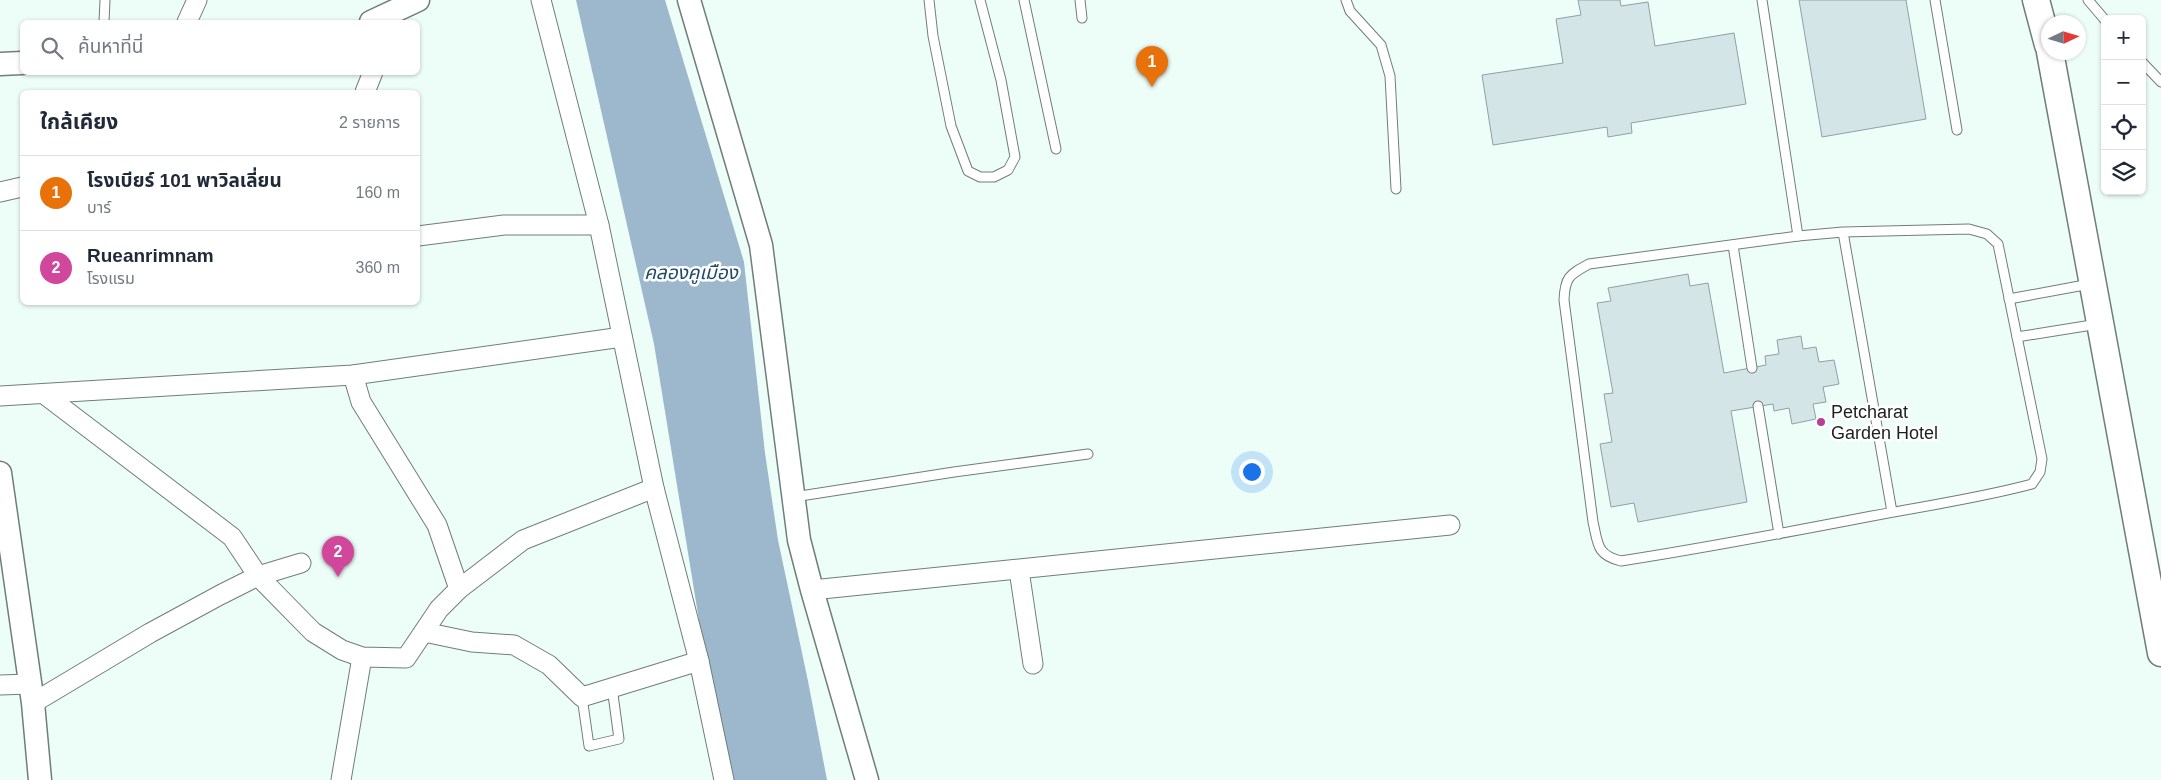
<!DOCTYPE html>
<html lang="th">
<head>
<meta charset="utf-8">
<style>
	body { margin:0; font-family:Arial,"Noto Sans Thai",sans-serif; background:#f2f2f3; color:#1f2937 }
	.controls { position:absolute; right:15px; top:15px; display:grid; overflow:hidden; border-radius:8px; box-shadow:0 1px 4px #0004 }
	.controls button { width:45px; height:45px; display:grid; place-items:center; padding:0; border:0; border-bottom:1px solid #e0e1e3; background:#fff; color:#1f2937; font:25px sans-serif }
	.compass { position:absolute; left:2041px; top:15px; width:45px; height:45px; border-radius:50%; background:#fff; box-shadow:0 1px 4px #0004; rotate:86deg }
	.you { position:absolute; left:1251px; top:471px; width:18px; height:18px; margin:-12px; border:4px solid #fff; border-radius:50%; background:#1a73e8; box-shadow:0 0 0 8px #1a73e833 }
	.badge { display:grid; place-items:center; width:32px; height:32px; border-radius:50%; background:#b64097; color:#fff; font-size:16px; font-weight:700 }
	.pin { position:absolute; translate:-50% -41px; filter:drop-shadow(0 1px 2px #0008) }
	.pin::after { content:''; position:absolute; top:26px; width:18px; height:15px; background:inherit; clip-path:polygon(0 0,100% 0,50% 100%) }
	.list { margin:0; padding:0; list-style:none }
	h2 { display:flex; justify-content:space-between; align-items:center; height:65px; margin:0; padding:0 20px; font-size:21px }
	h2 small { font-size:16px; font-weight:400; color:#747a83 }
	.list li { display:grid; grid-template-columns:32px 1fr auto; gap:15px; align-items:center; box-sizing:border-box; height:75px; padding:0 20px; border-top:1px solid #e0e1e3 }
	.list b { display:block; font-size:19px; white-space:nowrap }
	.list p { margin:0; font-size:16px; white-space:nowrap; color:#747a83 }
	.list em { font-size:16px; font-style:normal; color:#747a83 }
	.icon { flex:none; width:28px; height:28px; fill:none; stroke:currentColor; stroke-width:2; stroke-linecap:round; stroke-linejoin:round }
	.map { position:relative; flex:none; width:2161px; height:780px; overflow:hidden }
	.search { position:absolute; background:#fff; box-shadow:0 1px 4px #0004; left:20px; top:20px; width:400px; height:55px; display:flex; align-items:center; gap:12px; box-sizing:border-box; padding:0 18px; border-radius:8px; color:#747a83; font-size:19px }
	.panel { position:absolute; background:#fff; box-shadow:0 1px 4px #0004; left:20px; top:90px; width:400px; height:215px; border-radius:8px }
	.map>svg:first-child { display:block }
	.water { fill:#9db8cd }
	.building { fill:#d4e5e8; stroke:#90a0a3 }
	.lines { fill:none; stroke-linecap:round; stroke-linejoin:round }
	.service-casing { stroke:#6f7e7a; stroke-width:11 }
	.minor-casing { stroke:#6f7e7a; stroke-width:21 }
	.tertiary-casing { stroke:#6f7e7a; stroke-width:25 }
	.secondary-casing { stroke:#6f7e7a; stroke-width:29 }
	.service { stroke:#fff; stroke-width:9 }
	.minor { stroke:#fff; stroke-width:19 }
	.tertiary { stroke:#fff; stroke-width:22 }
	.secondary { stroke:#fff; stroke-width:26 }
	.poi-dot { fill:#b64097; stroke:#fff; stroke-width:2 }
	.labels { text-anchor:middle; stroke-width:5; stroke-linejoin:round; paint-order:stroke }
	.poi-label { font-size:18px; fill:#1a201e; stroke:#fff; text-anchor:start }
	.water-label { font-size:19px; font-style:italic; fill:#1c4a69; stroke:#fff }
</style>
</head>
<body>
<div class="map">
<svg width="2161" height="780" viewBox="0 0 2161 780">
	<rect width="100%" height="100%" fill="#edfef9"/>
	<path class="water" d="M576 0H665L744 262 765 453 778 540 808 681 827 780H725L654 344Z"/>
	<g class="building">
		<path d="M1578 0H1620L1621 6 1648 2 1655 46 1734 33 1746 104 1631 123 1632 133 1608 137 1607 127 1493 145 1482 75 1563 63 1556 19 1581 15Z"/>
		<path d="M1799 0H1906L1926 119 1822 137Z"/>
		<path d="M1688 274 1690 286 1708 283 1724 373 1766 365 1765 356 1779 354 1777 340 1801 336 1803 349 1816 347 1819 362 1834 360 1839 384 1823 387 1826 402 1813 404 1816 419 1792 424 1789 408 1774 411 1773 404 1731 411 1747 502 1638 522 1634 503 1611 507 1600 444 1612 442 1604 394 1613 393 1597 303 1611 301 1608 288Z"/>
	</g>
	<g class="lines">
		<defs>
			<g id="service">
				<path d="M929 0 933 36 951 126 968 171 980 177H994L1008 170 1015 157 1001 80 980 0"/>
				<path d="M1024 0 1056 149"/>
				<path d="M1080 0 1082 18"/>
				<path d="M1346 0 1350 11 1381 45 1390 76 1396 189"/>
				<path d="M1762 0 1798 236"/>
				<path d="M1935 0 1957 130"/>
				<path d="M2088 0 2105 20"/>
				<path d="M104 22 105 0"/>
				<path d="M2142 62 2161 82"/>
				<path d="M1843 232 1969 229 1987 234 1998 244 2042 459 2040 472 2032 484C1980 498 1925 506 1872 516 1789 532 1705 548 1621 561 1596 555 1598 543 1593 522L1564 300C1565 277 1569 275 1589 264L1798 236 1843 232 1892 512"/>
				<path d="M1733 245 1752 368"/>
				<path d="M2009 299 2090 284"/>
				<path d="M2017 337 2098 324"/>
				<path d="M1758 406 1779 534"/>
				<path d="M794 497 954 472 1088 454"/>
				<path d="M582 697 589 746 619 739 612 687"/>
			</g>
			<g id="minor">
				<path d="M541 0 599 225 654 488 699 661 724 780"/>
				<path d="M187 22 197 0"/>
				<path d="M365 92 373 72"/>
				<path d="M0 192 22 187"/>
				<path d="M418 236 504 225H599"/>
				<path d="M353 375 361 402 437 525 459 589"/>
				<path d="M44 394 232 537 258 576 313 632 342 650 362 657 406 658 439 609 459 589 523 540 654 488"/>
				<path d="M0 396 353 375 622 337"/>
				<path d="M1019 570 1033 664"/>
				<path d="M812 590 1450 525"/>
				<path d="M424 632 472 642 514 645 549 665 582 697 699 661"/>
				<path d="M0 685 30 684"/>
				<path d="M33 703 150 633 220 595 258 576 301 563"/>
				<path d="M341 780 362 657"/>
			</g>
			<g id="tertiary">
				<path d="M689 0 761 245 799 540 812 590 867 780"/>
				<path d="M371 22 418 0"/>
				<path d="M0 64 22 63"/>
				<path d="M0 473 33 703 40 780"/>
			</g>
			<g id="secondary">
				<path d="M2036 0 2048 45"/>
				<path d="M2050 52 2161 653"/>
			</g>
		</defs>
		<use href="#service" class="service-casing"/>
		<use href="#minor" class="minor-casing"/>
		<use href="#tertiary" class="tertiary-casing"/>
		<use href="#secondary" class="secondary-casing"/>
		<use href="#service" class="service"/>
		<use href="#minor" class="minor"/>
		<use href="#tertiary" class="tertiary"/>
		<use href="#secondary" class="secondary"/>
	</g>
	<circle class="poi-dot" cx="1821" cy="422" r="5"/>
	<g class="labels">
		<g class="poi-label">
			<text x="1831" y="418">Petcharat<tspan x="1831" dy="21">Garden Hotel</tspan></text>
		</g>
		<g class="water-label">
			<text x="691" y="279">คลองคูเมือง</text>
		</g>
	</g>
</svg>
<div class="controls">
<button>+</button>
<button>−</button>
<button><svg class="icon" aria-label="locate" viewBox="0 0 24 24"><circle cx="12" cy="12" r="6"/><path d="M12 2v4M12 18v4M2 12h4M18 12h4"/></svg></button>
<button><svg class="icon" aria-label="layers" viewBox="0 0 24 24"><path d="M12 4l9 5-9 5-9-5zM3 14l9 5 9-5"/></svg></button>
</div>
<svg class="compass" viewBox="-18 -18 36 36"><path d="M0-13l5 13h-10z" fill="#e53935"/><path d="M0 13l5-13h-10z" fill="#747a83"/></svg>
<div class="you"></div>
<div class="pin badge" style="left:1152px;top:87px;background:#e8710a">1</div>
<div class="pin badge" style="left:338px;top:577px;background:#d1479c">2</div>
<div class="search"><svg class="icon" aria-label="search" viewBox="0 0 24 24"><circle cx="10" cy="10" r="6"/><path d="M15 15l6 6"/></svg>ค้นหาที่นี่</div>
<section class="panel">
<h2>ใกล้เคียง<small>2 รายการ</small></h2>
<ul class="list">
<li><span class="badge" style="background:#e8710a">1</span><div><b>โรงเบียร์ 101 พาวิลเลี่ยน</b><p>บาร์</p></div><em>160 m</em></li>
<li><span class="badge" style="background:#d1479c">2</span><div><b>Rueanrimnam</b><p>โรงแรม</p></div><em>360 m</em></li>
</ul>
</section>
</div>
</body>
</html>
